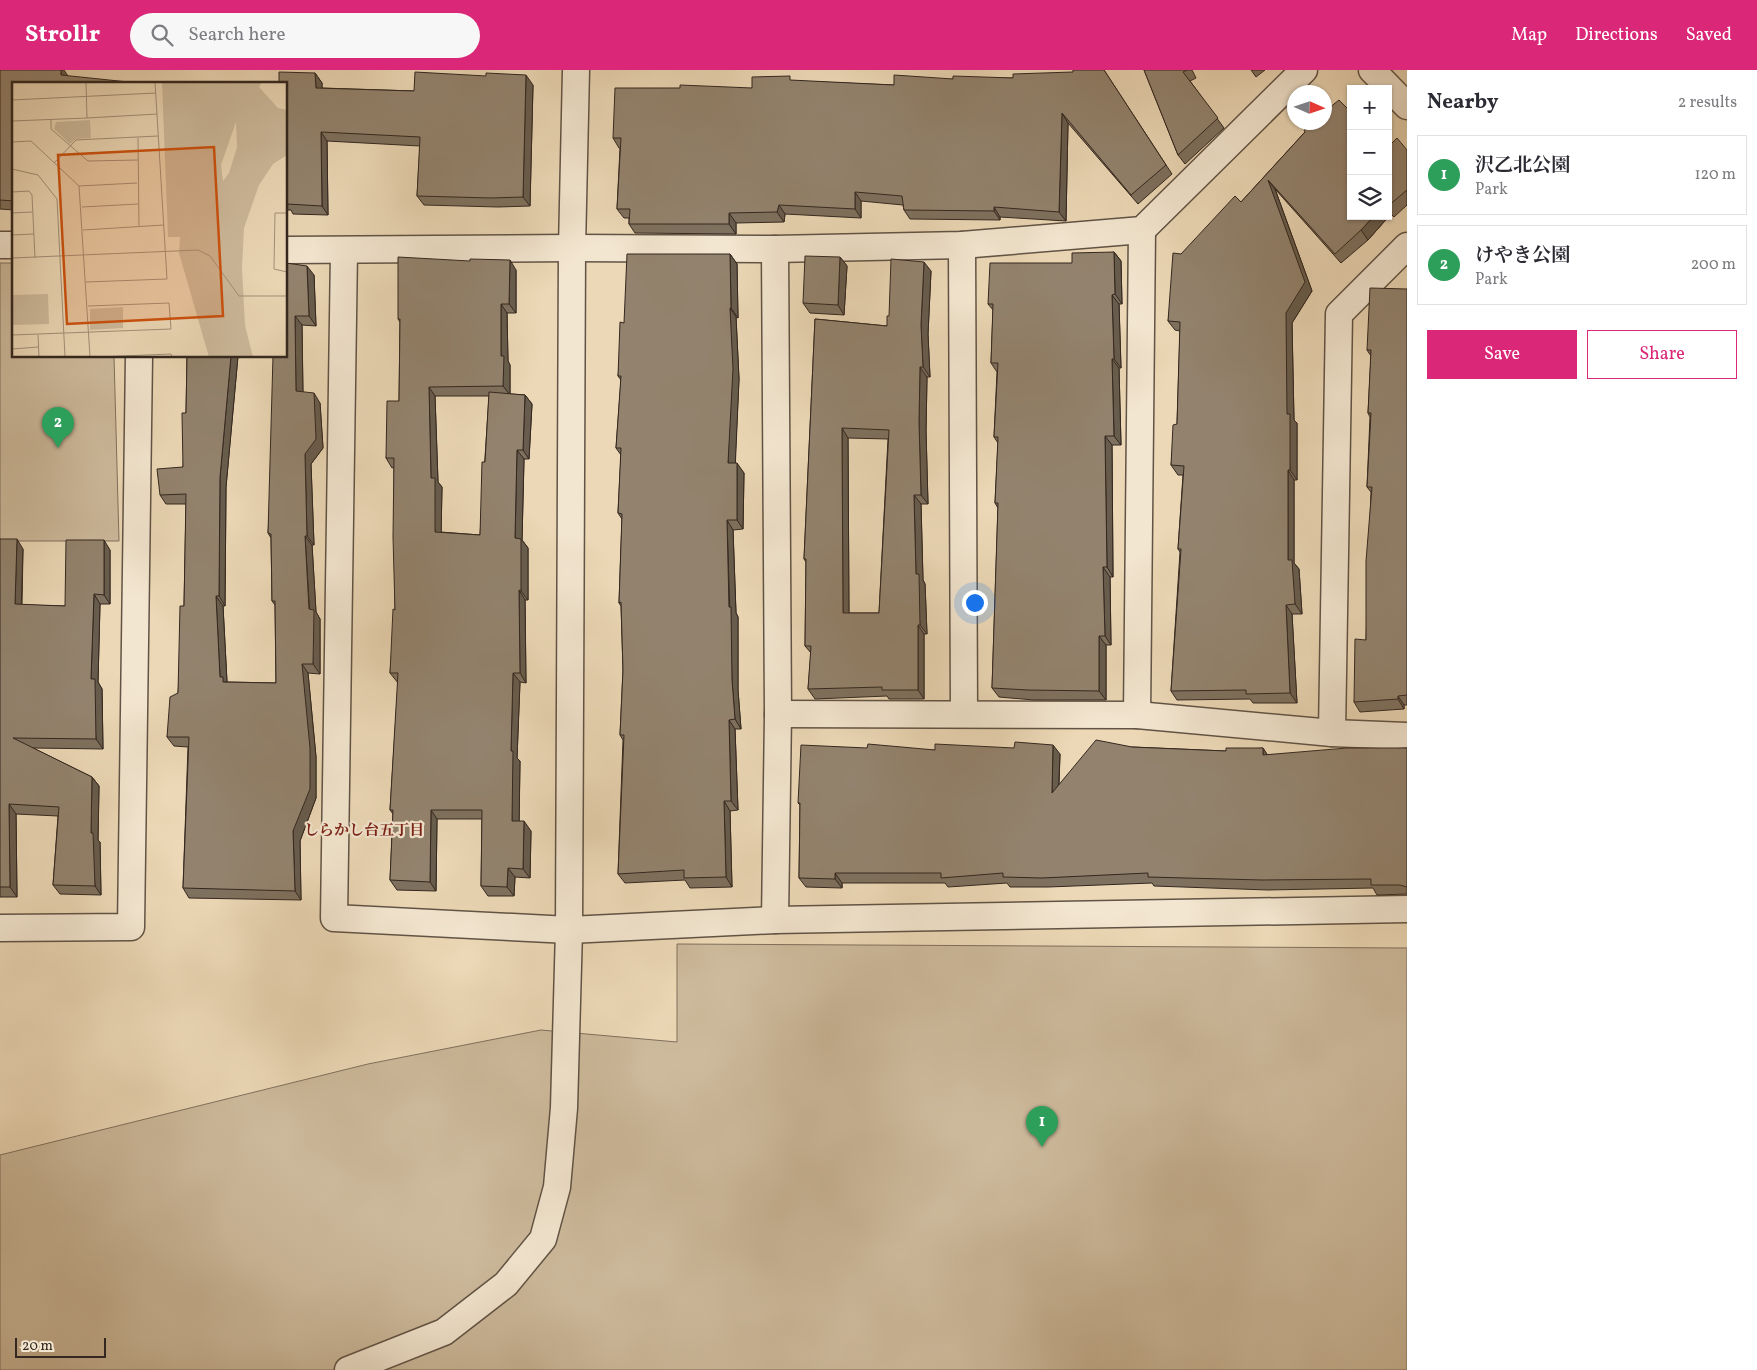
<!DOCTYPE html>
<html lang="en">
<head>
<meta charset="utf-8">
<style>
	body { margin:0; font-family:Vollkorn,"Noto Serif JP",serif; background:#f7f7f7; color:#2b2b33 }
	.controls { position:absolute; right:15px; top:15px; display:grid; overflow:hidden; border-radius:0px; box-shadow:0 1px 4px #0004 }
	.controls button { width:45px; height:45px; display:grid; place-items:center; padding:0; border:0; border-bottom:1px solid #e1e1e2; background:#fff; color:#2b2b33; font:25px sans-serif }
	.compass { position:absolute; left:1287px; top:15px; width:45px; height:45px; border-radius:50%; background:#fff; box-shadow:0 1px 4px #0004; rotate:93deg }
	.scale { position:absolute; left:15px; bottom:12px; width:91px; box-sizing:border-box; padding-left:5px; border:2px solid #33271f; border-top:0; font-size:14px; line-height:18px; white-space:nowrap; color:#33271f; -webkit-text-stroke:4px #f3e6d0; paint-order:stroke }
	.you { position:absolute; left:974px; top:532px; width:18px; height:18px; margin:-12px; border:4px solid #fff; border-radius:50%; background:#1a73e8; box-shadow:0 0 0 8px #1a73e833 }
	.badge { display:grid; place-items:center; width:32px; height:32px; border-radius:50%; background:#db2777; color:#fff; font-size:16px; font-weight:700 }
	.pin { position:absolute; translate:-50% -41px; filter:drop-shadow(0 1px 2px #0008) }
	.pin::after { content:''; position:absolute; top:26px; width:18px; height:15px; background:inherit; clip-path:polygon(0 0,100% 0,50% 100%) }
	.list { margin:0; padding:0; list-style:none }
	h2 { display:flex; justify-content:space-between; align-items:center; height:65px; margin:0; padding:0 20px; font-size:21px }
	h2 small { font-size:16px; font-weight:400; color:#7c7c81 }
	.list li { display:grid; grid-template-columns:32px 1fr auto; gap:15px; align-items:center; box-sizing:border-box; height:80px; margin:0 10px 10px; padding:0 10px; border:1px solid #e1e1e2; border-radius:0px }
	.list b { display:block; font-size:19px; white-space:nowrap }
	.list p { margin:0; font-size:16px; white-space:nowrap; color:#7c7c81 }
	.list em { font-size:16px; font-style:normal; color:#7c7c81 }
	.actions { display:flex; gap:10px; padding:15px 20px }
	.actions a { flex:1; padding:11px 0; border:1px solid #db2777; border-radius:0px; text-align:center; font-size:18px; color:#db2777 }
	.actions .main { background:#db2777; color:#fff }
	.icon { flex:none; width:28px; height:28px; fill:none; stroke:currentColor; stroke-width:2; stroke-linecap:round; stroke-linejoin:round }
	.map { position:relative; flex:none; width:1407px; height:1300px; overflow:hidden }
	header { display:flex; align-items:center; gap:30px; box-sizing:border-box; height:70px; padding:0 25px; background:#db2777; color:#fff }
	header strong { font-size:24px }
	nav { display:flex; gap:28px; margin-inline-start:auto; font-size:18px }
	.search { width:350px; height:45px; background:#f7f7f7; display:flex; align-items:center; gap:12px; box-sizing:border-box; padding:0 18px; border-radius:28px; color:#7c7c81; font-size:19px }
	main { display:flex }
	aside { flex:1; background:#fff }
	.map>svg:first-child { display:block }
	.green { fill:#cdba9c; stroke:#80705e }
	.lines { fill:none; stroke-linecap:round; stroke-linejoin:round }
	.street-casing { stroke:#615345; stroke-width:29 }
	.street { stroke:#f3e6d0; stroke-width:26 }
	.wall { fill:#7e715f; stroke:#33271f; fill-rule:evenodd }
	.shaded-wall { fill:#675c4d; stroke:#33271f }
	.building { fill:#93836e; stroke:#33271f; fill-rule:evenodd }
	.labels { text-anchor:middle; stroke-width:4.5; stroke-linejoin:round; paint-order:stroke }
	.neighbourhood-label { font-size:15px; font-weight:bold; fill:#7a1f14; stroke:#f3e6d0 }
	.inset-road { fill:none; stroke:#a2917a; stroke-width:1 }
	.view { fill:#cd520f; fill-opacity:0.15; stroke:#cd520f; stroke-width:2.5 }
	.inset-edge { fill:none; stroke:#33271f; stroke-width:2.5 }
</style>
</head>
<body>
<header>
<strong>Strollr</strong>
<div class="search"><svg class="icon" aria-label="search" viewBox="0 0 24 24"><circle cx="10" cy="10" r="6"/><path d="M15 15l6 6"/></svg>Search here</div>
<nav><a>Map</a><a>Directions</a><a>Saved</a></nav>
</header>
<main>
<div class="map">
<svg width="1407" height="1300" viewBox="0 0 1407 1300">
	<rect width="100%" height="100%" fill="#ecd8b6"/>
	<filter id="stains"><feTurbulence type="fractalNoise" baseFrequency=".004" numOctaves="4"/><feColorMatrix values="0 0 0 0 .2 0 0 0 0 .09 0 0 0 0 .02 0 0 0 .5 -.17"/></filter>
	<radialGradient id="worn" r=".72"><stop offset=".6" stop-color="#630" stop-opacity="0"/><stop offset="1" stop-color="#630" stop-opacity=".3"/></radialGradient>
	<g class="green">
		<path d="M0 193H14V286H114L119 471H0Z"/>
		<path d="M677 874 1407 878V1300H0V1085L368 994 541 960 677 972Z"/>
	</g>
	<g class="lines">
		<defs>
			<g id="street">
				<path d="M1372 0 1407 36"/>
				<path d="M0 175H14"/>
				<path d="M962 175 964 644"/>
				<path d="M775 179 778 644 775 850"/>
				<path d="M286 180 572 178 775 179 962 175 1142 160 1304 0"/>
				<path d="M344 181 334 848 569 860 775 850 1407 839"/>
				<path d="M778 644 1137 645 1332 663 1407 666"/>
				<path d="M1137 645 1142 160"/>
				<path d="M1332 663 1339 244 1407 176"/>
				<path d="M0 858 131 857 139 286"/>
				<path d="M348 1300 444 1262 506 1214 543 1169 557 1117 564 1038 569 860 572 178 576 0"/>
			</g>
		</defs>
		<use href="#street" class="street-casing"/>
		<use href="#street" class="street"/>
	</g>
	<g class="wall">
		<path d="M0 0 14 14V140L0 139Z"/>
		<path d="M1104 0 1172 104 1138 134 1068 53 1066 151 1000 147V150L910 149 904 140 903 135 861 131V148L785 144 784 152 736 153V164L635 163 629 154V148H624L617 139 620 78H619L613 68 752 18 794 11 894 15 953 9 1013 8Z"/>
		<path d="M1144 0H1192L1196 8 1190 11 1224 58 1185 94 1178 85Z"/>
		<path d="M1251 0H1265L1256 7Z"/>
		<path d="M315 3 322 13V18L414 21 533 15 530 136 498 137 424 135 417 126 420 76 327 71 328 145 293 144 291 140H286V14Z"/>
		<path d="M1305 62 1388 146V77L1407 80V135L1394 147 1391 144 1368 170 1341 193 1275 119 1312 221 1292 253 1294 350 1297 353V410H1294V493L1299 499 1302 544H1292L1297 633H1253L1250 629 1177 630 1171 621 1180 482 1178 479 1183 405H1178L1171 395 1177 354 1180 261 1175 260 1168 251 1181 184 1241 132Z"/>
		<path d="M1114 182 1121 191 1122 234H1119L1121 298H1119L1121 375H1112L1113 507H1110L1111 575H1106V630H1034L999 627 992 618 998 438 995 433 998 373 994 367 997 302 991 293 993 240 988 234 1072 193Z"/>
		<path d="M730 184 737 194 738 248 736 247 739 309 735 393 744 403 743 459 733 460 736 543 738 547V620L741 659H735L738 740 730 741 732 817 690 818 685 810 625 813 618 804 623 670 620 665 623 600 621 536 619 533 622 449 618 443 621 385 616 378 621 310 618 306 624 253Z"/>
		<path d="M840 187 847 196 844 245 810 243 803 233Z"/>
		<path d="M286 193 314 205 316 256 302 255 303 322 320 333 323 378 311 394 314 475H312L316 542 320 549V604L308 603 316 687V728L300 771 301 830 189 828 183 818 188 677 174 676 167 667 178 623 184 536 186 434H166L160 425 183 397 186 343 187 286H238L226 417 225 536H223L227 612 276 613 275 535 272 531 271 468 268 463Z"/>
		<path d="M516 200V243H507L508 291 510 295V324L525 325 532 334 529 389H524L522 470 528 478V530H525L526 613 520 612 517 688 520 691 519 751 531 761 530 808 515 807 514 826H488L481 816 482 749H437L436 821 397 820 390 810 393 744 390 740 398 613 390 603 395 540 394 397 392 398 386 388 399 331 400 252 398 249ZM435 326H489L480 465 441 462 442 417 438 412Z"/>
		<path d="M931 201 928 264 930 307H927L926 361 928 434H921L923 510 925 514 927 564H924V629H889L887 626 815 629 808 619 811 583 805 576 806 492 804 489 815 249 887 256 889 246ZM848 368 888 369 879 543H849Z"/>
		<path d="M1407 219V635H1404V639L1360 642 1354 632 1366 570 1371 422 1367 417 1370 347 1368 343 1371 286 1367 280Z"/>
		<path d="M0 469 23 479 22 535 65 536 110 480V534H100L98 612 102 619 103 679 33 678 92 707 99 716 98 770 100 772 101 825 60 824 53 815 58 746 16 744 17 827H0Z"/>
		<path d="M1132 677 1226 681 1263 678 1267 685 1407 678V824L1377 825 1373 818 1268 820 1154 816 1152 813 1048 817H1010L1007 813 948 817 945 813H842V818L806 817 799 808 800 735 798 733 867 678 1060 684 1059 715Z"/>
	</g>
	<g class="shaded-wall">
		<path d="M61 0H64L68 6 61 5Z"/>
		<path d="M315 3 322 13V27L316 18Z"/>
		<path d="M526 5 533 15 530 136 523 127Z"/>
		<path d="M1062 43 1068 53 1066 151 1059 142Z"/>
		<path d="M321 62 327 71 328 145 322 136Z"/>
		<path d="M1268 110 1275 119 1312 221 1292 253 1294 350 1297 353V410L1290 400Z"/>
		<path d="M855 122 861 131V148L855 139Z"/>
		<path d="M779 135 785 144 784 152 777 142Z"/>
		<path d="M994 137 1000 147V150L994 141Z"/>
		<path d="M1388 139 1391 144 1368 170 1361 160 1374 146H1388Z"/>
		<path d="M729 143 736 153V164L729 154Z"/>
		<path d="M1114 182 1121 191 1122 234 1115 224Z"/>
		<path d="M730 184 737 194 738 248 731 238Z"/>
		<path d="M840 187 847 196 844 245 838 235Z"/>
		<path d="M510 190 516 200V243L509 234Z"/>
		<path d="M924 192 931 201 928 264 930 307 923 297 921 255Z"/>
		<path d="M307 196 314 205 316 256 309 246Z"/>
		<path d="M1112 225 1119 234 1121 298 1114 289Z"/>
		<path d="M501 234 507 243 508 291 510 295V325L503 316 501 286Z"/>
		<path d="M730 238 736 247 739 309 735 402 728 393Z"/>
		<path d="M295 246 302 255 303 330 296 321Z"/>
		<path d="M231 286H238L226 417 225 536 219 526 220 407Z"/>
		<path d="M1112 289 1119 298 1121 375 1114 366Z"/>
		<path d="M920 297 927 307 926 361 928 434 921 425 919 352Z"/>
		<path d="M429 317 435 326 438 412 442 417 441 471 435 462 431 408Z"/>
		<path d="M314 323 320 333 323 378 311 394 314 475 307 466 305 384Z"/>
		<path d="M525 325 532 334 529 389 523 380Z"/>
		<path d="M842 358 848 368 849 552 843 543Z"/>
		<path d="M1105 366 1112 375 1113 507 1107 497Z"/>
		<path d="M517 380 524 389 522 470 528 478V530L521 521 515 468Z"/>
		<path d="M737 393 744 403 743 459 737 450Z"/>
		<path d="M1288 400 1294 410V493L1299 499 1302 544 1295 534 1288 490Z"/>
		<path d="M914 425 921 434 923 510 925 514 927 564 920 555 916 504Z"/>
		<path d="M727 450 733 460 736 543 738 547V620L741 659 735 649 732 610Z"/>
		<path d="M305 466 312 475 316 542 320 549V604L313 594Z"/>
		<path d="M17 469 23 479 21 544 15 534Z"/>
		<path d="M104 470 110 480V534L104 525Z"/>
		<path d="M1103 497 1110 507 1111 575 1105 566Z"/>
		<path d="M519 520 525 530 526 613 520 603Z"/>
		<path d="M94 524 100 534 98 612 102 619 103 679 96 669 91 609Z"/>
		<path d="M216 526 223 536 227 612H223L220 607Z"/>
		<path d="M1286 535 1292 544 1297 633 1290 623Z"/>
		<path d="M918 555 924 564V629L918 620Z"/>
		<path d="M1099 566 1106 575V630L1099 621Z"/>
		<path d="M302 594 308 603 316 687V728L300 771 301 830 295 821 293 761Z"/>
		<path d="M513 603 520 612 517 688 520 691 519 760 512 751 511 681Z"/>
		<path d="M1398 626 1404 635V639L1398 629Z"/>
		<path d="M729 650 735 659 738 740 731 731Z"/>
		<path d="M1053 675 1060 684 1058 733 1052 723Z"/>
		<path d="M1263 678 1269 687 1263 685Z"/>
		<path d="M92 707 99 716 98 770 100 772 101 825 95 816 91 763Z"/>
		<path d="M724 731 730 741 732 817 726 807Z"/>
		<path d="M9 734 16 744 17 827 10 817Z"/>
		<path d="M431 740 437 749 436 821 430 812Z"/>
		<path d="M524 751 531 761 530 808 523 799Z"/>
		<path d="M508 798 515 807 514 826 507 817Z"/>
		<path d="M835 803 842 813V818L835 809Z"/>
	</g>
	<g class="building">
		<path d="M0 0H61V5L138 13 160 14H14V131L0 130Z"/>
		<path d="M1073 0H1104L1166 95 1131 125 1062 43 1059 142 994 137V141L904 140 902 126 855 122V139L779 135 777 142 729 143V154H629L630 139H617L621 68H613L615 18H680V15L752 18V7L790 6V10L894 15V5L953 9V6L1013 8V4L1073 2Z"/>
		<path d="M1144 0H1187L1183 2 1218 48 1178 85Z"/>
		<path d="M279 2 315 3 316 18 414 21 415 2 486 6V3L526 5 523 127 491 128 417 126 420 67 321 62 322 136 287 134 286 14H279Z"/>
		<path d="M1339 30 1351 42V146H1374L1361 160 1335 184 1268 110 1305 212 1286 243 1287 344H1290V400H1288V490H1292L1295 534 1286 535 1290 623 1246 624V620L1171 621 1181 479H1178L1184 396 1171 395 1173 355 1177 354 1180 252 1168 251 1173 183 1181 184 1235 126 1241 132 1305 62 1304 60 1312 52H1324V42Z"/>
		<path d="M1397 68 1407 80V120L1388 136V77Z"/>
		<path d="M1114 182 1115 224 1112 225 1114 289H1112L1114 366H1105L1107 497H1103L1105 566H1099V621L1028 620 992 618 998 433H995L998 367H994L998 293H991L993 234H988L990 193H1072V183Z"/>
		<path d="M627 184H730L731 238H730L733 299 728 393H737V450H727L729 537H731L732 610 735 649 729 650 731 731H724L726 807 684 808V800L618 804 624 665H620L623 600 621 532 619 533 622 444 618 443 621 378H616L621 306H618L620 252 624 253Z"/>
		<path d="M805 186 840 187 838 235 803 233Z"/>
		<path d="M398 187 470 191V189L510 190 509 234H501V286H504L503 316 429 317 431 408H435V462L480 465 482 392H485L489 322 525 325 523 380H517L515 468 521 469V521L519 520 520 603H513L511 681H513L512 751H524L523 799 508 798 507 817 481 816 482 740H431L430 812 390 810 393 740H390L398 603H390L393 539 395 540 393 467 394 388H386L387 331H399L400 249H398Z"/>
		<path d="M891 189 924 192 921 255 923 297H920L919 352 921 425H914L916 504H919L920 555H918V620H882V617L808 619 811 576H805L806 489H804L815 249 887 256V246H889ZM842 358 889 360 879 543H843Z"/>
		<path d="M286 193 307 196 309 246H295L296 321 314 323 316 369 305 384 307 466H305L309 539 314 540 313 594H302L310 678V719L293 761 295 821 183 818 189 667H167L170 627 178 623 180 536H184L186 424 160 425 157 399 183 397 182 343H186L187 286H231L220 407 219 526H216L220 607H223V612L276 613 275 531H272L271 464 268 463 273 286H286Z"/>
		<path d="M1370 218 1407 219V625L1398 626V629L1354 632 1355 569 1366 570V491L1372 417H1367L1371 343H1368L1371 280H1367Z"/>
		<path d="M0 469H17L15 534 65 536 66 470H104V525L94 524 91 609H95L96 669 13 668 92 707 91 763H93L95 816 53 815 59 737 9 734 10 817H0Z"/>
		<path d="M1096 670 1132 677 1226 681V678H1263V685L1347 678H1407V817L1400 815H1371V809L1262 810 1148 807V803L1042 808 1003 807V803L941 808V803H835V809L799 808 800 733H798L801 675 867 678 868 674 935 680V674L1014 678 1015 672 1053 675 1052 723Z"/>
	</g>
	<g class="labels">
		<g class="neighbourhood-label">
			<text x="364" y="765">しらかし台五丁目</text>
		</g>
	</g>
	<g transform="translate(12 12)">
		<rect width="275" height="275" fill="#ecd8b6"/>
		<path d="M150 0H250L247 5 266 26 275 28V73L261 82 247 103 232 146 230 186 233 243 241 275H197L167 171 168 155H156ZM224 40 225 65 217 91 211 99 209 83ZM78 38 79 56 64 57 58 62 42 47 44 40ZM36 212 37 242 0 243V213ZM111 225V246L78 248V227Z" fill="#cdba9c" fill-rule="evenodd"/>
		<path class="inset-road" d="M0 18 144 11M75 36 145 32M39 37V47L76 79 126 78M0 39 75 36 74 0M126 56 127 144M0 60 19 59 67 104 78 275M42 81 64 58 146 54M0 87 26 93 45 117 53 275M67 104 125 101M0 110 17 109 20 113 23 176M70 125 126 122M0 131 20 130M275 131H263L262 187 275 190M71 148 152 143M0 153 22 152M0 176 186 168 198 174 227 214H275M74 200 155 197 143 0M0 253 159 247 157 221 76 224M26 253 27 275M0 267 26 265M85 275 159 272 160 275"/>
		<path class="view" d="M202 65 211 234 55 242 46 73Z"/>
		<rect width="275" height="275" class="inset-edge"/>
	</g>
	<rect width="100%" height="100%" filter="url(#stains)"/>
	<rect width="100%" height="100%" fill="url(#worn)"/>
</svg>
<div class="controls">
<button>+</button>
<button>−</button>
<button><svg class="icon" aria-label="layers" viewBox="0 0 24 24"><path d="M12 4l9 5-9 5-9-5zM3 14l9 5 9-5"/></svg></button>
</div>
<svg class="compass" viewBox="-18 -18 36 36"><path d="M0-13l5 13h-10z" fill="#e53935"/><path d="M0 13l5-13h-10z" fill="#7c7c81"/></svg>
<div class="scale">20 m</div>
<div class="you"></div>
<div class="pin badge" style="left:1042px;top:1077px;background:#2e9e5b">1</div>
<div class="pin badge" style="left:58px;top:378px;background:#2e9e5b">2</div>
</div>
<aside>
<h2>Nearby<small>2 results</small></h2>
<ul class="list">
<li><span class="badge" style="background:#2e9e5b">1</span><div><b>沢乙北公園</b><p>Park</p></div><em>120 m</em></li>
<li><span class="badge" style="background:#2e9e5b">2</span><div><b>けやき公園</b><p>Park</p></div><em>200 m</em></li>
</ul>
<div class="actions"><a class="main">Save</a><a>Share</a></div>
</aside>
</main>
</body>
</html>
